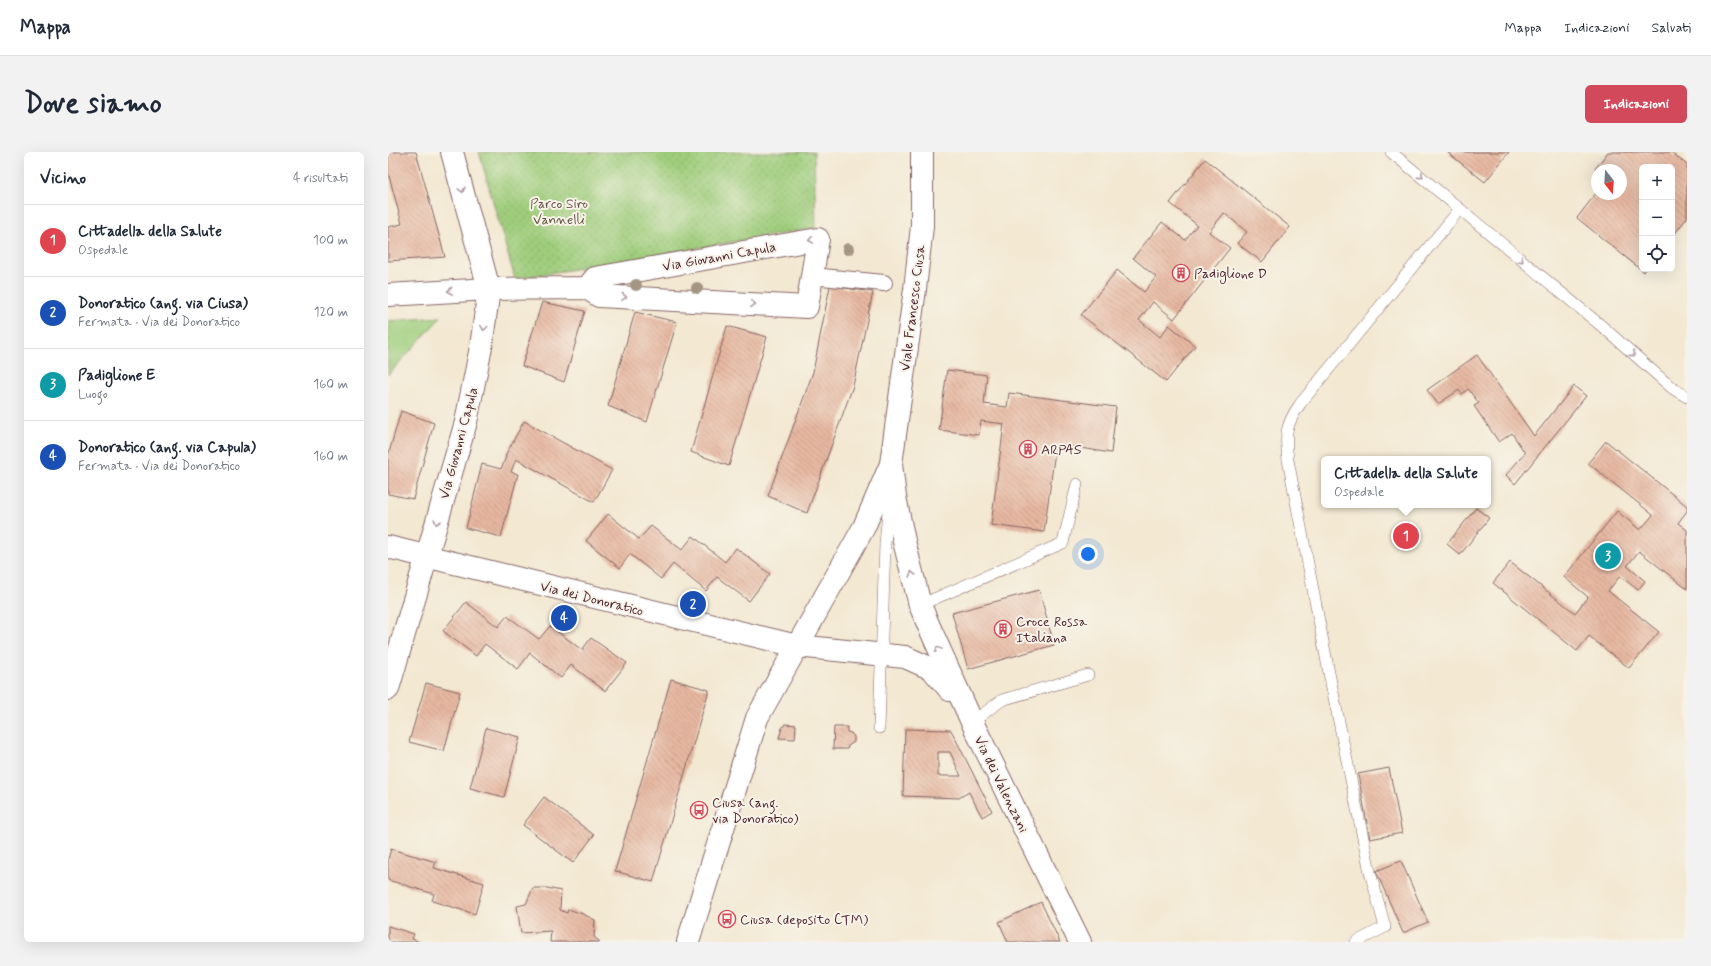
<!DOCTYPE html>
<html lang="it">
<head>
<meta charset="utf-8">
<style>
	body { margin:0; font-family:Mynerve,sans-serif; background:#f2f2f3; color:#1f2937 }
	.controls { position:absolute; right:12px; top:12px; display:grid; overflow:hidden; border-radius:6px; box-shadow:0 4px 16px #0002 }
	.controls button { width:36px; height:36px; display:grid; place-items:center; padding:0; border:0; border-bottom:1px solid #e0e1e3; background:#fff; color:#1f2937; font:20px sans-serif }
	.compass { position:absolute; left:1203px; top:12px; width:36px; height:36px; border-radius:50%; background:#fff; box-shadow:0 4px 16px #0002; rotate:163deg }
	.you { position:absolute; left:700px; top:402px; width:14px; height:14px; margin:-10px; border:3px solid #fff; border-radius:50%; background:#1a73e8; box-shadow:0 0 0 6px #1a73e833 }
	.badge { display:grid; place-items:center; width:26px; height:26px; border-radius:50%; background:#d1495b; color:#fff; font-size:13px; font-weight:700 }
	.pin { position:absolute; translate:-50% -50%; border:2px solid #fff; box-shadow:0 1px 4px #0006 }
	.popup { position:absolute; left:933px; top:304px; width:170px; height:52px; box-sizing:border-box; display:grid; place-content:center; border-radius:6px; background:#fff; filter:drop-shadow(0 1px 3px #0005); font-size:13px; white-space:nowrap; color:#747a83 }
	.popup b { font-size:15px; color:#1f2937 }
	.popup::after { content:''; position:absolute; left:50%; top:100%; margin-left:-8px; border:8px solid transparent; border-top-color:#fff }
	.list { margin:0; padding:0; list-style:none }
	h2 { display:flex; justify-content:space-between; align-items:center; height:52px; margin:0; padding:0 16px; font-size:17px }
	h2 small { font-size:13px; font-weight:400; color:#747a83 }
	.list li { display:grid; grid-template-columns:26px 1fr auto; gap:12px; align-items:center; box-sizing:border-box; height:72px; padding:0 16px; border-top:1px solid #e0e1e3 }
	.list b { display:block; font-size:15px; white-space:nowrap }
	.list p { margin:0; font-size:13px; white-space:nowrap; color:#747a83 }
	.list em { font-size:13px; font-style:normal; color:#747a83 }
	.icon { flex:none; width:22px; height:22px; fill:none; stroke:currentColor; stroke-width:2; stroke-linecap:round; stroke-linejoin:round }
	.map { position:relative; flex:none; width:1299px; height:790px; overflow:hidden; border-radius:6px }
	header { display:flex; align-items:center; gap:24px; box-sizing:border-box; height:56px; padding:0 20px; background:#fff; border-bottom:1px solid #e0e1e3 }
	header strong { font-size:19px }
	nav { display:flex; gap:22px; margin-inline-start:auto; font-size:14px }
	.intro { display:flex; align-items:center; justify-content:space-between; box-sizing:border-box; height:96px; padding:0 24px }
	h1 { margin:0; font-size:28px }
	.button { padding:10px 18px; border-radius:6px; background:#d1495b; color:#fff; font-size:14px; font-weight:700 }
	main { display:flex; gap:24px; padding:0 24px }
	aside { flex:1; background:#fff; border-radius:6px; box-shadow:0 4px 16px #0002 }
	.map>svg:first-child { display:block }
	.grass { fill:#9fcd7b; stroke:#747653 }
	.park { fill:url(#park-dots); stroke:#747653 }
	.building { fill:url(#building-back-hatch); fill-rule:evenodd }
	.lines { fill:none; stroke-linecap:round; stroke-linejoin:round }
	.service-casing { stroke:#856565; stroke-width:12 }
	.pedestrian-casing { stroke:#856565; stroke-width:18 }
	.minor-casing { stroke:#856565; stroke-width:24 }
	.tertiary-casing { stroke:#856565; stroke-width:24 }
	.service { stroke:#fff; stroke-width:11 }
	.pedestrian { stroke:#fff; stroke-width:16 }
	.minor { stroke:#fff; stroke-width:22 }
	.tertiary { stroke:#fff; stroke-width:22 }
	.tree { fill:#a49683 }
	.oneway { stroke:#ae9aa0 }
	.labels { text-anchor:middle; stroke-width:4; stroke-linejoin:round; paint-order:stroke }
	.park-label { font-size:14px; fill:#645343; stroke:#f7f3e8 }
	.street-label { font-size:14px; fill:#4a1f2b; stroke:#f7f3e8 }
	.poi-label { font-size:14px; fill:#4a1f2b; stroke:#f7f3e8; text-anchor:start }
</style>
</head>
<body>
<header>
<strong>Mappa</strong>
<nav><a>Mappa</a><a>Indicazioni</a><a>Salvati</a></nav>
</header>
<div class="intro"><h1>Dove siamo</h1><a class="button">Indicazioni</a></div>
<main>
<aside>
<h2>Vicino<small>4 risultati</small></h2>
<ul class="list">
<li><span class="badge" style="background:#e0444e">1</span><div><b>Cittadella della Salute</b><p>Ospedale</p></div><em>100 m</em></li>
<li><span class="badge" style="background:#1a4fb4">2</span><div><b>Donoratico (ang. via Ciusa)</b><p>Fermata · Via dei Donoratico</p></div><em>120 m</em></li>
<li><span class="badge" style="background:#0f9aa8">3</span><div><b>Padiglione E</b><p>Luogo</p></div><em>160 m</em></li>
<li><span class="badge" style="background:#1a4fb4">4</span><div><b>Donoratico (ang. via Capula)</b><p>Fermata · Via dei Donoratico</p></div><em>160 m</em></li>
</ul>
</aside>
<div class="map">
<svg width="1299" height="790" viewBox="0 0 1299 790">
	<defs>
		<pattern id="park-dots" width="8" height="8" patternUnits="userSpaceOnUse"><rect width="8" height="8" fill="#9fcd7b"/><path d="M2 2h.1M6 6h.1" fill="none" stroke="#8ab06a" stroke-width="1.8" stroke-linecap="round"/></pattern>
		<pattern id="building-back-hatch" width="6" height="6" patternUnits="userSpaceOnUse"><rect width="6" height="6" fill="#e7b8a1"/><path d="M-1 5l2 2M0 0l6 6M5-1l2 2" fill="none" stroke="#bd9583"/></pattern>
	</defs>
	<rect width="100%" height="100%" fill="#f7f3e8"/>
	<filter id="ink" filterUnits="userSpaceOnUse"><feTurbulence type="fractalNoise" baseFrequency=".025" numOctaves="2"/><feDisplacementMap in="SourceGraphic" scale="8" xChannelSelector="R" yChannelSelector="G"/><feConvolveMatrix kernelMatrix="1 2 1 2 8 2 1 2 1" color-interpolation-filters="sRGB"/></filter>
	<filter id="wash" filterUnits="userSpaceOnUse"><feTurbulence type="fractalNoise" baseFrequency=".012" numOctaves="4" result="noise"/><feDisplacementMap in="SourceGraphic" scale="16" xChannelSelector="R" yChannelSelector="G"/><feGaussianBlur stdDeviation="0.9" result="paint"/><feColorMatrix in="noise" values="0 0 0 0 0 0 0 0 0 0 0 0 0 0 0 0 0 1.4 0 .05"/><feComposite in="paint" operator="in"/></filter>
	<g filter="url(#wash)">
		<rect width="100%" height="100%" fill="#f3e8d2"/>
		<path class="grass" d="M53 165 0 223V169Z"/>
		<path class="park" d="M91 0H426L428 76 127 127Z"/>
		<g id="blocks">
			<g class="building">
				<path d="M0 0H28L57 105 0 109V75L14 72 0 20Z"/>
				<path d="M1059 0H1121L1097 30Z"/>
				<path d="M1220 0H1283L1299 13V66L1284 85V15H1254V117H1258L1256 120 1189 66 1209 40V42H1233V18H1208L1207 17Z"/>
				<path d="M817 7 902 75 874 110 849 91 859 80 836 61 821 80 842 96 786 167 765 150 751 168 772 185 781 173 807 194 778 230 693 163 729 118 756 140 768 125 745 106 774 70 797 88 809 73 782 51Z"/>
				<path d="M442 134 485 140 465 234 419 361 380 344 425 220Z"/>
				<path d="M154 150 197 159 176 230 134 214Z"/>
				<path d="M247 160 289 170 259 270 220 254Z"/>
				<path d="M339 174 379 185 341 314 303 300Z"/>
				<path d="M1089 203 1146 284 1186 234 1198 244 1127 332 1118 323 1137 301 1124 281 1111 290 1086 254 1091 251 1080 237 1074 242 1071 238 1050 252 1039 238Z"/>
				<path d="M559 218 599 223 596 252 619 255 621 241 728 255 723 301 668 292 656 380 603 373 616 272 593 269 591 283 551 278Z"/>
				<path d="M13 259 46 271 25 347 0 342V304Z"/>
				<path d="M136 269 224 318 206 350 128 307 123 320 130 322 113 385 78 376 94 312 113 317 118 305 117 304Z"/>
				<path d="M1218 289 1299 354V359L1290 371 1299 378V437L1251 399 1239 414 1257 429 1250 438 1232 424 1220 439 1271 480 1241 516 1201 484 1189 499 1105 431 1122 410 1187 461 1200 445 1176 425 1229 359 1252 378 1265 363 1200 311Z"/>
				<path d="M1088 356 1101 366 1072 403 1059 392Z"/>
				<path d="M220 362 251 387 263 374 294 398 305 384 337 410 348 396 382 422 361 449 329 425 318 439 285 412 273 427 242 402 232 416 198 389Z"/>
				<path d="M651 438 666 493 580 517 564 461Z"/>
				<path d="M78 450 110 475 119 464 151 487 162 474 194 498 203 486 239 511 217 539 183 513 173 526 142 501 130 517 97 492 88 504 55 479Z"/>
				<path d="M283 527 321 538 265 730 227 719Z"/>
				<path d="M38 531 72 540 56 599 21 590Z"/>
				<path d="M397 572 408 573 407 587 391 586 394 576Z"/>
				<path d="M446 575H459V580L463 581 466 585V590L460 594 459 597H445Z"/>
				<path d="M98 576 132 585 116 645 82 636Z"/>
				<path d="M517 577 563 578 604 659 594 665 581 640 571 646 515 644ZM550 600H562L573 624H550Z"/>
				<path d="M1001 616 1014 681 982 687 970 622Z"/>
				<path d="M156 645 206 683 185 711 135 673Z"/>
				<path d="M3 697 48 710 46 716 96 731 87 762 44 749 46 742 0 728V707Z"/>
				<path d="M1013 709 1040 770 1015 781 988 719Z"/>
				<path d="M145 736H159L173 739 172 758 179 761 180 757 195 762 207 768 206 785 212 790H162L163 779 133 781 129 754 138 752Z"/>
				<path d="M653 750 672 790H620L611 770Z"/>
				<path d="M0 774 26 782 24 787 32 790H0Z"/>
			</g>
		</g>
	</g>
	<g filter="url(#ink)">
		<use href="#blocks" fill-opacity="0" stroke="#856565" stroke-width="1"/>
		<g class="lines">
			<defs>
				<g id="service">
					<path d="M1003 0 1216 176 1284 236 1299 245"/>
					<path d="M532 453 675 391 689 332"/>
					<path d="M584 570 614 548 700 523"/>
					<path d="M491 576 497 392 501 349"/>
					<path d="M968 790 997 775 982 720 943 531 900 308C897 282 897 274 912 252L1072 57"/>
				</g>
				<path id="pedestrian" d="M424 124 496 131"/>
				<g id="minor">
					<path d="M0 143 101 137 199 136 211 144 419 155 430 87 207 126 199 136"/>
					<path d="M0 537 78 270 93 195 101 137 64 0"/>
				</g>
				<g id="tertiary">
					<path d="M534 0V74L527 137 503 312 507 345 516 389 532 453 540 472 584 570 692 790"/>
					<path d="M0 395 409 494 517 505 544 517 562 538"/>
					<path d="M300 790 369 566 476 375 503 312"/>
				</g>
			</defs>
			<use href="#service" class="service-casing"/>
			<use href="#pedestrian" class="pedestrian-casing"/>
			<use href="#minor" class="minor-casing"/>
			<use href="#tertiary" class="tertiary-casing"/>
			<use href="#service" class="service"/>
			<use href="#pedestrian" class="pedestrian"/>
			<use href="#minor" class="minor"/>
			<use href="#tertiary" class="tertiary"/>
		</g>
		<g class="tree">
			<circle cx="460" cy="97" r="6"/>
			<circle cx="248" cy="133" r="6"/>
			<circle cx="309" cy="136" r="6"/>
		</g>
		<defs><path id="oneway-chevron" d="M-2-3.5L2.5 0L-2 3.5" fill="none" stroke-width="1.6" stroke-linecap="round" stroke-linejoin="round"/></defs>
		<g class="oneway">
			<use href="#oneway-chevron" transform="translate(1033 24) rotate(40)"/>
			<use href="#oneway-chevron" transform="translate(74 38) rotate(75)"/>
			<use href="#oneway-chevron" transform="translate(423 88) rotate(170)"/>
			<use href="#oneway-chevron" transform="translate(1133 108) rotate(40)"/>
			<use href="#oneway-chevron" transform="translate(62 139) rotate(176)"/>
			<use href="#oneway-chevron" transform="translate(236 145) rotate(3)"/>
			<use href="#oneway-chevron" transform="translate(365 152) rotate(3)"/>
			<use href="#oneway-chevron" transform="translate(96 176) rotate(98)"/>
			<use href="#oneway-chevron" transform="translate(1245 202) rotate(41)"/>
			<use href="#oneway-chevron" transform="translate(49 370) rotate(106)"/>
			<use href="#oneway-chevron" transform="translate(524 422) rotate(-105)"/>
			<use href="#oneway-chevron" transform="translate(550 497) rotate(-114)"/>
		</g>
	</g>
	<defs>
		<symbol id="building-ring" viewBox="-11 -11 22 22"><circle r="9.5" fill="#f7f3e8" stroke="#d1495b" stroke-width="1.5"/><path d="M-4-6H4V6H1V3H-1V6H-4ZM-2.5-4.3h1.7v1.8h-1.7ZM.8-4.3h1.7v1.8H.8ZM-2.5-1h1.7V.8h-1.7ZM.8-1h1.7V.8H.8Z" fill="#d1495b"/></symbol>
		<symbol id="bus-ring" viewBox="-11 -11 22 22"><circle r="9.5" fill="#f7f3e8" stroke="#d1495b" stroke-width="1.5"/><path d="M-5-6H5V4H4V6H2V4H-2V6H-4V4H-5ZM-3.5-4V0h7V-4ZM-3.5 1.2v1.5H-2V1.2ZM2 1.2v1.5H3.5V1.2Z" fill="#d1495b"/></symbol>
	</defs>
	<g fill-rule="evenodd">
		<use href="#building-ring" x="783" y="111" width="20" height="20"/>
		<use href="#building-ring" x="630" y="287" width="20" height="20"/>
		<use href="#building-ring" x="605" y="467" width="20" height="20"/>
		<use href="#bus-ring" x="301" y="648" width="20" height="20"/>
		<use href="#bus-ring" x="329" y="757" width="20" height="20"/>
	</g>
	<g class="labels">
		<g class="park-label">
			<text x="171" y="56">Parco Siro<tspan x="171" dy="16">Vannelli</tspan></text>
		</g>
		<g class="street-label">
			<text transform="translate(331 104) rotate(-10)" y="5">Via Giovanni Capula</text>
			<text transform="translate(524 156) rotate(-83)" y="5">Viale Francesco Ciusa</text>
			<text transform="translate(70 291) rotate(-75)" y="5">Via Giovanni Capula</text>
			<text transform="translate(204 446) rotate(14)" y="5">Via dei Donoratico</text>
			<text transform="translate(614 632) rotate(64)" y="5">Via dei Valenzani</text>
		</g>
		<g class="poi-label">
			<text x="806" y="126">Padiglione D</text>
			<text x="653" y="302">ARPAS</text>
			<text x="628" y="474">Croce Rossa<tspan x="628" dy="16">Italiana</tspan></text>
			<text x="324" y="655">Ciusa (ang.<tspan x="324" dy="16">via Donoratico)</tspan></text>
			<text x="352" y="772">Ciusa (deposito CTM)</text>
		</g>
	</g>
</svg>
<div class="controls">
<button>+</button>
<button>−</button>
<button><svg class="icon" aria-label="locate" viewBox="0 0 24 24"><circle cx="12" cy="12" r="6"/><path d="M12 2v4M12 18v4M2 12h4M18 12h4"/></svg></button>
</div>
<svg class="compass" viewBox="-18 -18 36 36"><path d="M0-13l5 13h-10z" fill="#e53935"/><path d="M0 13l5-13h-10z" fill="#747a83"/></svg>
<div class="you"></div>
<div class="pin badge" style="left:1018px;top:384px;background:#e0444e">1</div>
<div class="popup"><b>Cittadella della Salute</b>Ospedale</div>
<div class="pin badge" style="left:305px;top:452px;background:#1a4fb4">2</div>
<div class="pin badge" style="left:1220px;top:404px;background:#0f9aa8">3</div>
<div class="pin badge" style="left:176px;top:466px;background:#1a4fb4">4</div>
</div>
</main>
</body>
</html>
